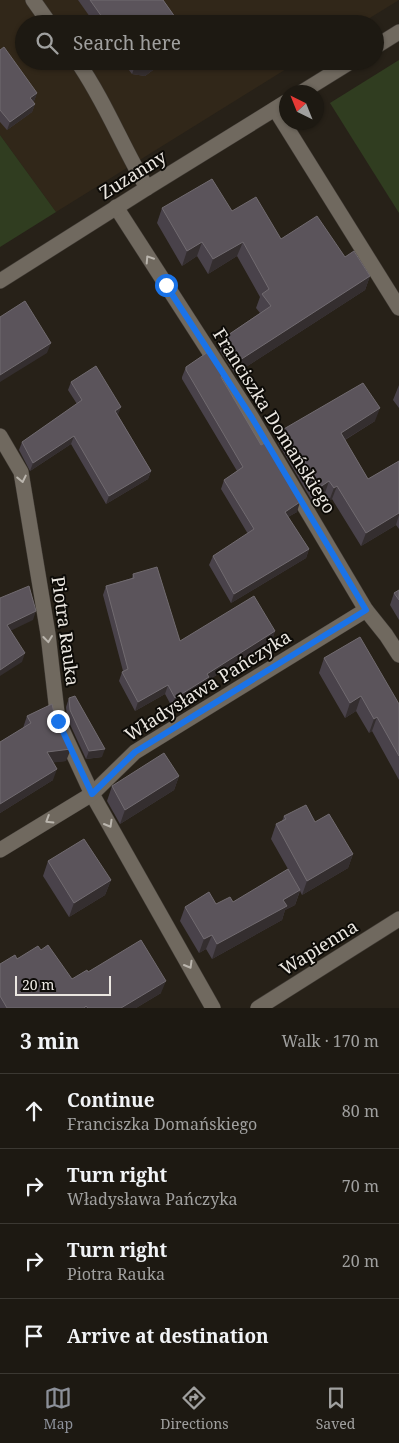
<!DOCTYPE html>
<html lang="en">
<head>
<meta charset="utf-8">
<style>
	body { margin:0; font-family:"Noto Serif",serif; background:#2a2620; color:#f1f3f6 }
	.compass { position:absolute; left:279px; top:85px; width:45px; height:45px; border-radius:50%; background:#1d1912; box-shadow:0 1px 4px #0004; rotate:317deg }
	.scale { position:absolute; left:15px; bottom:12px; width:96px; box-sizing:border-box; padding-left:5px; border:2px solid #ebe7e1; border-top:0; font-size:14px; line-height:18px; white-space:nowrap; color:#ebe7e1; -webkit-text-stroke:4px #0d0b07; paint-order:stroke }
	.stop { position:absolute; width:15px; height:15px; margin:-11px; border:4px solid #1a73e8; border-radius:50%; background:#fff }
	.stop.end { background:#1a73e8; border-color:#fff; box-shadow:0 1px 5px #0008 }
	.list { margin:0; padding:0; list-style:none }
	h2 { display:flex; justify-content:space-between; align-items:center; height:65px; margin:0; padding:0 20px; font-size:21px }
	h2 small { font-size:16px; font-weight:400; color:#a0a09f }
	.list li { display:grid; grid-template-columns:32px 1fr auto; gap:15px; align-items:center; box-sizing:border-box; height:75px; padding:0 20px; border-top:1px solid #3b3832 }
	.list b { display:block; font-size:19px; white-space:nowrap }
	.list p { margin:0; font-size:16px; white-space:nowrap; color:#a0a09f }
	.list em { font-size:16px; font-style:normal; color:#a0a09f }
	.icon { flex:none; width:28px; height:28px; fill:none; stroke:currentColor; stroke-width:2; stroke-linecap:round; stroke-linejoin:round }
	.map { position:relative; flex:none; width:399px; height:1008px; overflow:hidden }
	.search { position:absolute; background:#1d1912; box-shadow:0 1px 4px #0004; left:15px; right:15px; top:15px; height:55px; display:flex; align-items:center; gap:12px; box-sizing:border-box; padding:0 18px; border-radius:28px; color:#a0a09f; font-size:19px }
	.sheet { height:365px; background:#1d1912 }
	nav { display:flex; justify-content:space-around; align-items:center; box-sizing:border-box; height:70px; border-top:1px solid #3b3832; background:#1d1912; font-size:14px; color:#a0a09f }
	nav a { display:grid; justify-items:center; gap:2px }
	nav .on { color:#8c9099 }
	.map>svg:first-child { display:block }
	.built { fill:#312719 }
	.green { fill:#303d20 }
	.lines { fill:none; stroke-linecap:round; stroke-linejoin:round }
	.minor-casing { stroke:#403b35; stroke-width:16 }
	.minor { stroke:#70695f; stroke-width:15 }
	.wall { fill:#49424a }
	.shaded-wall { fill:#342e2f }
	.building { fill:#5b545b; stroke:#716b70 }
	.oneway { stroke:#bab5ad }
	.route { stroke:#1a73e8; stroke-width:6 }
	.labels { text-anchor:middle; stroke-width:4; stroke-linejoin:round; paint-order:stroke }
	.street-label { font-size:18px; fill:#ebe7e1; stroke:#0d0b07 }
</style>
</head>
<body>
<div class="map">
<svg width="399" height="1008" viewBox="0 0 399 1008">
	<rect width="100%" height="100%" fill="#272118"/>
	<path class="built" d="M0 0H399L360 24H24V61H299L56 212 0 135Z"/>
	<g class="green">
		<path d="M399 60V213L330 103Z"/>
		<path d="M0 135 56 212 0 247Z"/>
	</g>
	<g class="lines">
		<defs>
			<g id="minor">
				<path d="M33 0 50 24"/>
				<path d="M375 47 399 32"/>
				<path d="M77 61C105 101 122 146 147 188"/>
				<path d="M302 92 352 61"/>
				<path d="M275 109 399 308"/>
				<path d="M116 207 252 418 366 610 386 635 399 655"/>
				<path d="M0 281 147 188 286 102"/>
				<path d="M0 436 21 472 48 634 58 721 92 794 213 1008"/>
				<path d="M0 850 92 794 135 752 366 610"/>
				<path d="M258 1008 399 919"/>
			</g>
		</defs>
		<use href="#minor" class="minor-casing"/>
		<use href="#minor" class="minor"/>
	</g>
	<g class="wall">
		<path d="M78 0H163L180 24H95Z"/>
		<path d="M0 50 37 93 34 101 33 102 35 104 32 112 7 130 0 122Z"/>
		<path d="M122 61H165L145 76 132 74Z"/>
		<path d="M162 208 232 211 281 239 345 257 370 276 365 290 235 374 220 351 225 337 260 313 256 308 260 297 237 256 208 274 197 256 182 266 157 223Z"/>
		<path d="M186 367 223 375 222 378 297 512 288 517 309 549 306 558 231 603 209 565 213 556 248 534 221 489 224 480 237 471 182 379V377Z"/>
		<path d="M71 382 118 415 151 471 148 479 106 504 71 444 30 471 19 450 22 442 77 404 68 390Z"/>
		<path d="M399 385V408L393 400Z"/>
		<path d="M375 421 345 440 368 479 399 461V529L396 525 361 546 332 499 329 501 325 493 312 501 278 443 282 430Z"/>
		<path d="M133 574 180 641 275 631 272 640 207 681 206 686 172 707 165 694 135 711 119 681 122 672 123 671 103 595 106 586 132 578Z"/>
		<path d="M399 590V620L390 605 394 593Z"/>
		<path d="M324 658 399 704V780L372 731 369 733 356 711 345 718 319 673Z"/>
		<path d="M69 698 102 757 86 759 67 718 66 707Z"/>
		<path d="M54 713 66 761 53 762V780L0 813V742L23 728 27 716Z"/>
		<path d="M179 776 174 790 120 824 107 801 112 786Z"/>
		<path d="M284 816 315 822 353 854 348 868 302 895 300 891 295 905 285 910 282 920 212 959 206 949 199 953 180 921 185 907 233 902 288 869 271 839 276 824 282 821Z"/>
		<path d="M48 861 111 880 105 895 69 917 43 876Z"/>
		<path d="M41 950 72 979 88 972 161 993 136 1008H0V964Z"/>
	</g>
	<g class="shaded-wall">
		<path d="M154 61H165L145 76 132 74 136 63Z"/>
		<path d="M37 93 34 101 27 106 30 98Z"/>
		<path d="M35 104 32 112 7 130 10 122Z"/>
		<path d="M202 242 197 256 182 266 187 251Z"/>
		<path d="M243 242 237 256 208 274 213 259Z"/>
		<path d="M370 276 365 290 235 374 240 360Z"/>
		<path d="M51 343 47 353 0 382V375Z"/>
		<path d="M121 407 118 415 112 419 115 411Z"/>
		<path d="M380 408 375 421 336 445 341 433Z"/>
		<path d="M74 436 71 444 30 471 33 463Z"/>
		<path d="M151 471 148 479 106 504 109 496Z"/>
		<path d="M329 481 325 493 312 501 317 489Z"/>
		<path d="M337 486 332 499 329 501 334 488Z"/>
		<path d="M300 502 297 512 281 521 285 512Z"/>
		<path d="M399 513V515L396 525 361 546 366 533Z"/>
		<path d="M309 549 306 558 231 603 234 594Z"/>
		<path d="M36 611 33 620 4 634 7 625Z"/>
		<path d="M275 631 272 640 207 681 206 686 172 707 175 698 207 674Z"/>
		<path d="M25 653 22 662 0 676V670Z"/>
		<path d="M168 685 165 694 135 711 138 702Z"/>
		<path d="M361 696 356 711 345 718 350 703Z"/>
		<path d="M377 717 372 731 369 733 374 719Z"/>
		<path d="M71 749 66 761 42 764 47 752Z"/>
		<path d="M105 749 102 757 86 759 89 751Z"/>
		<path d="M57 769 53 780 0 813V804Z"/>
		<path d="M179 776 174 790 120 824 125 810Z"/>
		<path d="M353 854 348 868 302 895 307 881Z"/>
		<path d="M111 880 105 895 69 917 74 903Z"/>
		<path d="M300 890 295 905 285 910 282 920 212 959 217 944 283 900Z"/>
		<path d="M212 935 206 949 199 953 204 939Z"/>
		<path d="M166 981 161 993 136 1008H121Z"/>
	</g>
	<g class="building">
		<path d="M90 0H163L180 24H107Z"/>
		<path d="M4 47 37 93 30 98 35 104 10 122 0 110V50Z"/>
		<path d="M134 61H154L149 65 136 63Z"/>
		<path d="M212 179 232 211 256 197 281 239 317 216 345 257 354 251 370 276 240 360 225 337 271 306 262 294 269 289 243 242 213 259 202 242 187 251 162 208Z"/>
		<path d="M25 301 51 343 0 375V317Z"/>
		<path d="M208 352 223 375 221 377 261 445 265 443 300 502 285 512 309 549 234 594 213 556 254 529 224 480 243 467 186 370V367Z"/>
		<path d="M96 366 121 407 115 411 151 471 109 496 74 436 33 463 22 442 82 400 71 382Z"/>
		<path d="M363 383 380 408 341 433 368 479 399 461V513L366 533 337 486 334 488 329 481 317 489 282 430Z"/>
		<path d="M157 567 180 641 254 596 275 631 207 674 209 677 175 698 168 685 138 702 122 672 128 669 106 586 134 578 133 574Z"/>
		<path d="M29 586 36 611 7 625 25 653 0 670V598Z"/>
		<path d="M399 590V600L394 593Z"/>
		<path d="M360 637 399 704V756L377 717 374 719 361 696 350 703 324 658Z"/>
		<path d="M75 696 105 749 89 751 70 710 69 698Z"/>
		<path d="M52 704 54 713 71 749 47 752 57 769 0 804V742L31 723 27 716Z"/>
		<path d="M164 753 179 776 125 810 112 786Z"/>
		<path d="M306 805 315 822 329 814 353 854 307 881 276 824 286 819 284 816Z"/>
		<path d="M84 839 111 880 74 903 48 861Z"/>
		<path d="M288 869 300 890 283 900 287 906 217 944 212 935 204 939 185 907 209 892 216 904 230 897 233 902Z"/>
		<path d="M141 940 166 981 121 1008H88L86 1006 84 1008H7L0 996V964L15 955 17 959 38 946 41 950 48 945 72 979 87 970 88 972Z"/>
	</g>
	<defs><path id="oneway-chevron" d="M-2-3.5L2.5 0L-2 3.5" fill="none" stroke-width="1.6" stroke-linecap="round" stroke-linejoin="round" transform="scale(1.25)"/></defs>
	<g class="oneway">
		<use href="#oneway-chevron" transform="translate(149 259) rotate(-123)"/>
		<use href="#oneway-chevron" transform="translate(22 479) rotate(78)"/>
		<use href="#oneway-chevron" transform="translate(48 639) rotate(83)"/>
		<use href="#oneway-chevron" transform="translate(49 820) rotate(148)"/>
		<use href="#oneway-chevron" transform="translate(109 824) rotate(60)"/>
		<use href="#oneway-chevron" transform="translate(189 965) rotate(60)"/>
	</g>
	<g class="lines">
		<path class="route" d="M58 721 92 794 135 752 366 610 252 418 166 285"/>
	</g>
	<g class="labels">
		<g class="street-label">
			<text transform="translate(133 175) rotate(-32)" y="6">Zuzanny</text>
			<text transform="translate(274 421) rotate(58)" y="6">Franciszka Domańskiego</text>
			<text transform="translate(65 631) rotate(82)" y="6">Piotra Rauka</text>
			<text transform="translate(208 686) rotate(-32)" y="6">Władysława Pańczyka</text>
			<text transform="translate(319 948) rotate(-32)" y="6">Wapienna</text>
		</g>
	</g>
</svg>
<svg class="compass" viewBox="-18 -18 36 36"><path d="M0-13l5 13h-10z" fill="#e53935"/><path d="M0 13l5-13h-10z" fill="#a0a09f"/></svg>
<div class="scale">20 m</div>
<div class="stop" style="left:166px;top:285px"></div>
<div class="stop end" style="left:58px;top:721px"></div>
<div class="search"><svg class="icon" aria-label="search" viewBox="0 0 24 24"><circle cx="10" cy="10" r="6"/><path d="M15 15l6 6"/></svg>Search here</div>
</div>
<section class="sheet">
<h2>3 min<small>Walk · 170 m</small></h2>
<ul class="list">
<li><svg class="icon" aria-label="ahead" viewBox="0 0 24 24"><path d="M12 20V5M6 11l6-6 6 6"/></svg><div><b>Continue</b><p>Franciszka Domańskiego</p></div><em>80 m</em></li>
<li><svg class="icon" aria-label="right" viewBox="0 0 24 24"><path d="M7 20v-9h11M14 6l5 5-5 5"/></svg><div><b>Turn right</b><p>Władysława Pańczyka</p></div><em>70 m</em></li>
<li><svg class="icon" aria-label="right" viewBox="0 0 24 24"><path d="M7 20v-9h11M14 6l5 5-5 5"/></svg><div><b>Turn right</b><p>Piotra Rauka</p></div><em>20 m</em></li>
<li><svg class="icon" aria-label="arrive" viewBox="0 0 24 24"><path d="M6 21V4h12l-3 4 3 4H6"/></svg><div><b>Arrive at destination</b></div></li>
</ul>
</section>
<nav>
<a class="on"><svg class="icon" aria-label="map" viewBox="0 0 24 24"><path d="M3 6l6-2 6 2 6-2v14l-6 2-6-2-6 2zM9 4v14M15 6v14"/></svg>Map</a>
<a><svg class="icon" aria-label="directions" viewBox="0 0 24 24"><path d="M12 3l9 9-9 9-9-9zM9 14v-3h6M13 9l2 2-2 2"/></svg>Directions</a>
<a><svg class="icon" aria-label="saved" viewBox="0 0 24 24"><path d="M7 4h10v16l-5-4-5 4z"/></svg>Saved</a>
</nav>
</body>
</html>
